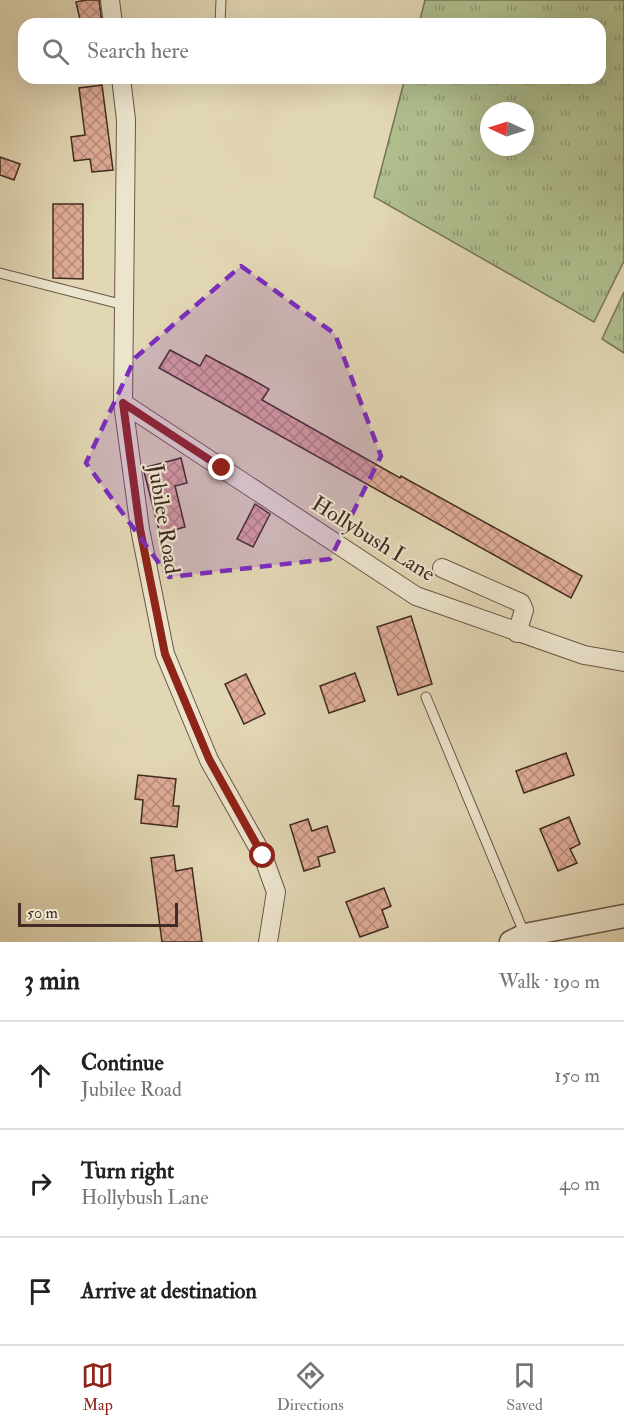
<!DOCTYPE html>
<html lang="en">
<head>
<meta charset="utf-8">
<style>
	body { margin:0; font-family:"IM FELL Double Pica",serif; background:#f2f2f2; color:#222 }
	.compass { position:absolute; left:480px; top:102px; width:54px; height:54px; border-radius:50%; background:#fff; box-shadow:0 6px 24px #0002; rotate:274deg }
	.scale { position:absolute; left:18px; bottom:15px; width:160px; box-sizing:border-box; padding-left:6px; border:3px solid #412b22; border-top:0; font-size:16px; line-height:21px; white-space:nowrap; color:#412b22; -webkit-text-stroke:4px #ece5ce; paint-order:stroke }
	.stop { position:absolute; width:18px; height:18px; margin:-14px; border:4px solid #8f2418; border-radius:50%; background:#fff }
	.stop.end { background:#8f2418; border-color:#fff; box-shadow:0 2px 6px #0008 }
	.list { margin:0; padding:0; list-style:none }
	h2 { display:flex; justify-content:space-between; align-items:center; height:78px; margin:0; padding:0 24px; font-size:26px }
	h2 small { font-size:20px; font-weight:400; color:#767676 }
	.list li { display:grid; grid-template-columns:39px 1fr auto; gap:18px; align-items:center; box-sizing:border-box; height:108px; padding:0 24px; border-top:2px solid #e0e0e0 }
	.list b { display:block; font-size:22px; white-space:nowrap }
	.list p { margin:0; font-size:20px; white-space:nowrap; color:#767676 }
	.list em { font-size:20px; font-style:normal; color:#767676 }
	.icon { flex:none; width:33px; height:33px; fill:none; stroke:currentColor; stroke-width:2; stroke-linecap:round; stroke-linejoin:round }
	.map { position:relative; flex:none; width:624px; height:942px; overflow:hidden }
	.search { position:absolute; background:#fff; box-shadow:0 6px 24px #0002; left:18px; right:18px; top:18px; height:66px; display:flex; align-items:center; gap:15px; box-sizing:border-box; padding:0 21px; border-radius:18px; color:#767676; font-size:22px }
	.sheet { height:402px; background:#fff }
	nav { display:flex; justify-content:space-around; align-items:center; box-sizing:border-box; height:84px; border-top:2px solid #e0e0e0; background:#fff; font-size:16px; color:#767676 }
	nav a { display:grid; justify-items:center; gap:3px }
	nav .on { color:#8f2418 }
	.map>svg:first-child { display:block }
	.grass { fill:url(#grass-tufts); stroke:#787558; stroke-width:1.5; fill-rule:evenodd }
	.building { fill:url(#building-cross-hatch); stroke:#412b22; stroke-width:1.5 }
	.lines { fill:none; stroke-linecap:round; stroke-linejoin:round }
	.service-casing { stroke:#695646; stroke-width:11 }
	.minor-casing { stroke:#695646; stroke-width:20 }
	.tertiary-casing { stroke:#695646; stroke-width:25 }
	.service { stroke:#ece5ce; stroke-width:9 }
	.minor { stroke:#ece5ce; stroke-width:18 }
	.tertiary { stroke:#ece5ce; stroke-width:22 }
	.route { stroke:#8f2418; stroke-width:8 }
	.marked { fill:#7b2cbf; fill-opacity:0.2; stroke:#7b2cbf; stroke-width:4.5; stroke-dasharray:12 8; stroke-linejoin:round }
	.labels { text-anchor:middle; stroke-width:4.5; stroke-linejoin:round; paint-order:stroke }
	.street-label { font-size:22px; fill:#412b22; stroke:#ece5ce }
</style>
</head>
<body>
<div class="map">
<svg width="624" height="942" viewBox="0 0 624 942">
	<defs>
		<pattern id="grass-tufts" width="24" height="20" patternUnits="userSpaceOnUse" patternTransform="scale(1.5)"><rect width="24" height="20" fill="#b0bf8f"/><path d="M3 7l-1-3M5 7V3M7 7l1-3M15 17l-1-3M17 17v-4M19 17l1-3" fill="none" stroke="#919b74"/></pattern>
		<pattern id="building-cross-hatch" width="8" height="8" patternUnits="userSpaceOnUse" patternTransform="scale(1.5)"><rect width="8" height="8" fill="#e0ac98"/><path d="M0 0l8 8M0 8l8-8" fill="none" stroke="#b78c7c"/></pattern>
	</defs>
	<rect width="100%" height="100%" fill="#e2d7b4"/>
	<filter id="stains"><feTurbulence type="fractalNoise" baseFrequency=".00333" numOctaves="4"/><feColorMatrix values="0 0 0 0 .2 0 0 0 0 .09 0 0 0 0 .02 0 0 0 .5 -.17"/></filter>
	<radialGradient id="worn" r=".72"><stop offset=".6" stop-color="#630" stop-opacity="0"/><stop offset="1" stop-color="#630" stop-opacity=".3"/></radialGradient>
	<g class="grass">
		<path d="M425 0H624V261L594 322 374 197 405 78H600V24H419ZM489 111H525V147H489Z"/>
		<path d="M624 292V353L602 339Z"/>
	</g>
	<g class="building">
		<path d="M86 0H99L102 24H81L76 2Z"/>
		<path d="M102 85 113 170 92 172 90 159 74 161 71 137 85 135 79 88Z"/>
		<path d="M0 157 20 164 14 180 0 175Z"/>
		<path d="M53 204H83V279L53 278Z"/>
		<path d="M170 350 200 366 206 355 251 379 269 389 262 400 400 478 401 476 582 576 571 598 159 368Z"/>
		<path d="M181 458 187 483 175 486 185 527 160 534 143 468Z"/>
		<path d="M255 504 270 514 253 547 237 539Z"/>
		<path d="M411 616 432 684 398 695 377 627Z"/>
		<path d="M355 673 365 701 329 713 320 686Z"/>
		<path d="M246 674 265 714 244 724 225 684Z"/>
		<path d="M566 753 574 775 524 793 516 771Z"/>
		<path d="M138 775 176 779 173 806H179L177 827 141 823 143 800 135 799Z"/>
		<path d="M569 817 580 844 570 849 577 863 558 871 540 829Z"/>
		<path d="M308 819 312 831 327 826 335 852 318 857 320 866 304 871 290 825Z"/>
		<path d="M174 855 176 871 192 868 202 942H162L151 858Z"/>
		<path d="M384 888 391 906 382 910 388 927 360 937 346 902Z"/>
	</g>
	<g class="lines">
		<defs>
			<g id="service">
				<path d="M220 24 221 0"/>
				<path d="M0 273 124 305"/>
				<path d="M426 697 525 935"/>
			</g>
			<g id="minor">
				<path d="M110 0 113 24"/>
				<path d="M121 78 126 120 123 403 140 529 165 654 209 760 263 856 276 892 268 942"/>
				<path d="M123 403 416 596 584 655 624 662"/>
				<path d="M442 568 521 603 524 610 517 633"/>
			</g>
			<path id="tertiary" d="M511 942 525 935 624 916"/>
		</defs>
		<use href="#service" class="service-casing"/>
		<use href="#minor" class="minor-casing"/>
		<use href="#tertiary" class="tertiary-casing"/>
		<use href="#service" class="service"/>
		<use href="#minor" class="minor"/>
		<use href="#tertiary" class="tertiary"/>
	</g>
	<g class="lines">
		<path class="route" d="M222 468 123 403 140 529 165 654 209 759 263 856"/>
	</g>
	<path class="marked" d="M241 266 335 334 381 456 330 559 169 577 86 463 135 358Z"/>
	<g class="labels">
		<g class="street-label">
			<text transform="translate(165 519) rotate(81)" y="8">Jubilee Road</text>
			<text transform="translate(374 538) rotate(32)" y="8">Hollybush Lane</text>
		</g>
	</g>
	<rect width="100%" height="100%" filter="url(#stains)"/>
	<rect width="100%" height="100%" fill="url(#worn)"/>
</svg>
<svg class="compass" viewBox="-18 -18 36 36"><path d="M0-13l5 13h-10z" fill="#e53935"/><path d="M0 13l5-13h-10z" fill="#767676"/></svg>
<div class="scale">50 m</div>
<div class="stop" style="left:263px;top:856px"></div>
<div class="stop end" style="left:222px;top:468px"></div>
<div class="search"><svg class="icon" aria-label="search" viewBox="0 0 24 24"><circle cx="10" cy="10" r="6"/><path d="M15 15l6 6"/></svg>Search here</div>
</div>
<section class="sheet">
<h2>3 min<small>Walk · 190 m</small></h2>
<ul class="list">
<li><svg class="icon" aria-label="ahead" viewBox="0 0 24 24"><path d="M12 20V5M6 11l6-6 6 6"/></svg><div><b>Continue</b><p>Jubilee Road</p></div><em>150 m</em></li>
<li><svg class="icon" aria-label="right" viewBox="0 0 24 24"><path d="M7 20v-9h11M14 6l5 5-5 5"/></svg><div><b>Turn right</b><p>Hollybush Lane</p></div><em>40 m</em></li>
<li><svg class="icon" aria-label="arrive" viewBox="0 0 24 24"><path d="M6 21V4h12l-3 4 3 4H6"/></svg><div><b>Arrive at destination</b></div></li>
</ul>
</section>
<nav>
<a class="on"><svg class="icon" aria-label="map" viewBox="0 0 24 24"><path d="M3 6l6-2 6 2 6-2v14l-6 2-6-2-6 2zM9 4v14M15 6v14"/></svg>Map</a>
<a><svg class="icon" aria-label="directions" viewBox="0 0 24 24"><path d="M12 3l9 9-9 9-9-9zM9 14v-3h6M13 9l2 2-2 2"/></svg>Directions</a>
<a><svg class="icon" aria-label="saved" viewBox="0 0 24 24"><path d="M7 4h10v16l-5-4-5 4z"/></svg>Saved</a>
</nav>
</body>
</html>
